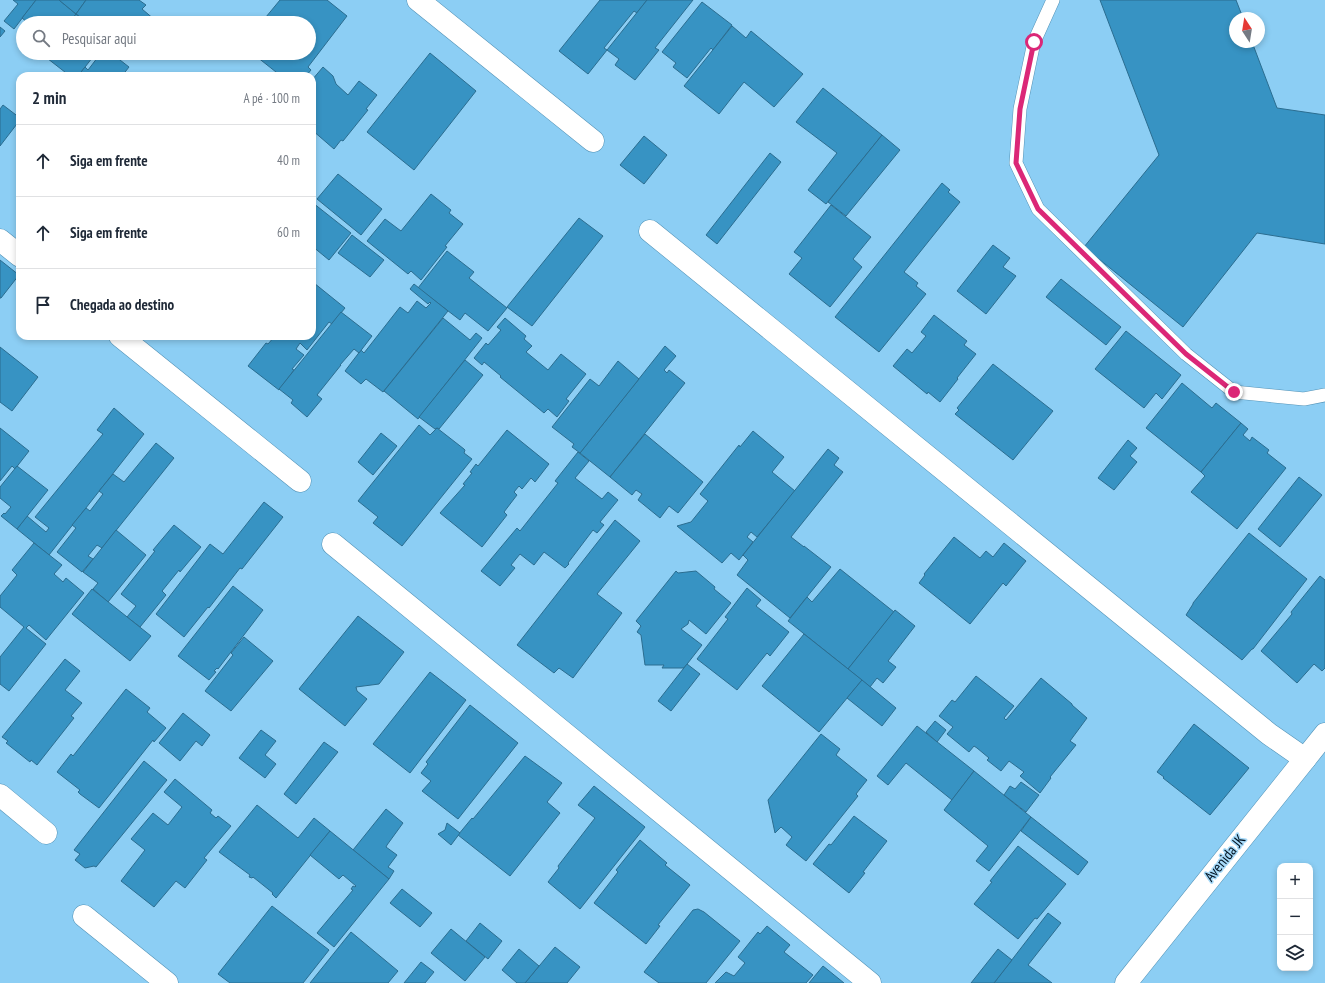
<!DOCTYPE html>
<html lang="pt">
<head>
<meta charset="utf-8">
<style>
	body { margin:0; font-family:"PT Sans Narrow",sans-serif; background:#f2f2f3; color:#1f2937 }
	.controls { position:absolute; right:12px; bottom:12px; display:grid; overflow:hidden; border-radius:8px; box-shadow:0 2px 6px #0003 }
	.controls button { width:36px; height:36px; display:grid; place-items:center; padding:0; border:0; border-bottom:1px solid #e0e1e3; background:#fff; color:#1f2937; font:20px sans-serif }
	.compass { position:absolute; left:1229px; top:12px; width:36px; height:36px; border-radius:50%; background:#fff; box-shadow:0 2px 6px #0003; rotate:348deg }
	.stop { position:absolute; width:12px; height:12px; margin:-9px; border:3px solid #db2777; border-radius:50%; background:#fff }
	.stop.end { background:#db2777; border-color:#fff; box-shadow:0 1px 4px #0008 }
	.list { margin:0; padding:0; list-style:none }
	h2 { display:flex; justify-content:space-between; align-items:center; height:52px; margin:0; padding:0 16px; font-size:17px }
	h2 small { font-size:13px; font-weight:400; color:#747a83 }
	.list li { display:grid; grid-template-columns:26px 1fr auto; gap:12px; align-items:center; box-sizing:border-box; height:72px; padding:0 16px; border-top:1px solid #e0e1e3 }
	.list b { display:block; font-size:15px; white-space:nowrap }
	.list em { font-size:13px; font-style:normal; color:#747a83 }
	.icon { flex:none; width:22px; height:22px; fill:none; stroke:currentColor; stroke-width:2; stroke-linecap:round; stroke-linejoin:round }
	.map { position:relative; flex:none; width:1325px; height:983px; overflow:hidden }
	.search { position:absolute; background:#fff; box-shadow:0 2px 6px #0003; left:16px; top:16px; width:300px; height:44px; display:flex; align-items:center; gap:10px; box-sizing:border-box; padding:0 14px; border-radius:22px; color:#747a83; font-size:15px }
	.panel { position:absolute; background:#fff; box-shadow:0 2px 6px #0003; left:16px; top:72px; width:300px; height:268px; border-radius:12px }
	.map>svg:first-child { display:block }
	.building { fill:#3793c3; stroke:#2b6d90 }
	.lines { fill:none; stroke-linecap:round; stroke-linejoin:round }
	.service-casing { stroke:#5393b7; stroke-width:14 }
	.minor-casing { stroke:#5393b7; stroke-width:23 }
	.tertiary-casing { stroke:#5393b7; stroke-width:23 }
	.service { stroke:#fff; stroke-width:13 }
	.minor { stroke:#fff; stroke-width:22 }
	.tertiary { stroke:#fff; stroke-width:22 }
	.route { stroke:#db2777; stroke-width:5 }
	.labels { text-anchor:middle; stroke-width:3; stroke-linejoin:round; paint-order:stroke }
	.street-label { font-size:15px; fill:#00111f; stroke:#a6d9f8 }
</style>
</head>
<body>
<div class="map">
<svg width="1325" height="983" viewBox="0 0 1325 983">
	<rect width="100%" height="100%" fill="#8ccef4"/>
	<g class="building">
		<path d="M13 0H36L14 29 4 21 18 4Z"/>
		<path d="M36 0H59L76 14 69 23H28L22 18Z"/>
		<path d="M59 0H86L76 14Z"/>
		<path d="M86 0H139L146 5 142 9 155 20 153 23H88L76 14Z"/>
		<path d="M280 0H327L347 16 308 67 311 70 306 76H281L252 53H309V23H261Z"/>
		<path d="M600 0H647L637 13 634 11 604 48 607 50 588 74 559 51Z"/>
		<path d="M647 0H693L655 48 659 50 635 80 615 65 619 59 607 50Z"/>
		<path d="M1100 0H1236L1243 18H1235V42H1252L1277 108 1325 115V244L1257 233 1183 327 1084 247 1159 155Z"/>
		<path d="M702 2 732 25 713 50 711 48 687 78 673 67 676 63 662 52Z"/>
		<path d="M76 14 87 23H69Z"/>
		<path d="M732 26 746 38 751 31 803 74 774 107 744 82 719 114 684 86Z"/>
		<path d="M0 27 5 31 0 37Z"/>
		<path d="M45 53H96L78 76H70L43 55Z"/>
		<path d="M101 53H111L129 67 122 76H78L85 67 88 70Z"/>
		<path d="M430 53 476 91 414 170 367 132Z"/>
		<path d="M323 67 333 76 336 84 348 95 359 81 377 95 366 109 368 110 343 141 341 140 334 149 312 130V80Z"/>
		<path d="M823 88 882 135 826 204 808 190 837 153 796 122Z"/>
		<path d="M3 105 20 118V120L0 146V109Z"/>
		<path d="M882 135 900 150 846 216 828 202Z"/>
		<path d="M644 136 667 155 644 184 620 165Z"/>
		<path d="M770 153 781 162 717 244 706 235Z"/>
		<path d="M338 174 382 209 361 235 317 199Z"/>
		<path d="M942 183 950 190 948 192 960 202 904 272 918 283 916 286 926 294 879 352 835 317Z"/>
		<path d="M431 194 451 210 449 213 463 224 445 246 447 247 421 280 411 271 408 274 367 241 385 219 401 231Z"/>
		<path d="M313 203 351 233 329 260 312 246Z"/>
		<path d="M831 205 871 237 853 259 862 267 830 307 789 274 802 258 794 252Z"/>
		<path d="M579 218 603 236 532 326 507 307Z"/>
		<path d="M352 235 384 260 370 277 338 253Z"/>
		<path d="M993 245 1010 258 1003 267 1016 276 986 314 957 291Z"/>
		<path d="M447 251 474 272 469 278 507 308 488 331 465 313 460 320 418 288Z"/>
		<path d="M0 260 19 275 1 298H0Z"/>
		<path d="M1061 279 1121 327 1106 345 1046 297Z"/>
		<path d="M314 283 345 308 332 324 329 322 307 350 300 343 296 349 304 355 292 369 294 370 279 390 248 366 266 343 268 344 275 336H312V285Z"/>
		<path d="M414 284 448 311 383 392 366 379 361 384 345 371 361 350 364 353 400 307 408 313 417 301 426 308 431 303 430 302 428 304 410 289Z"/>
		<path d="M341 312 372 336 359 353 354 349 340 365H341L317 395 322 399 307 417 291 403 293 400 279 389Z"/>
		<path d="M934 315 967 341 964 345 976 354 957 378 958 379 940 402 928 392 927 394 893 366 907 349 912 353 926 336 921 332Z"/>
		<path d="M443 318 470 340 476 333 482 338 418 419 384 391Z"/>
		<path d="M505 318 526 336 524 339 532 346 526 352 548 370 561 354 586 374 566 399 569 401 557 417 548 409 544 413 500 377 501 376 484 362 482 365 474 358 486 343 488 345 501 330 497 327Z"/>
		<path d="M1126 331 1181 375 1162 399 1156 393 1144 408 1095 369Z"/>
		<path d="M665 346 676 356 664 370 667 373 669 370 685 383 610 477 580 453Z"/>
		<path d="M0 347 38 377 12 411 0 402Z"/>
		<path d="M465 360 483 375 439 429 437 428 435 429 419 417Z"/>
		<path d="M618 361 639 379 580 453 572 447 574 444 552 427 590 379 599 386Z"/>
		<path d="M993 364 1053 411 1013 460 955 414 959 410 957 408Z"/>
		<path d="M1182 383 1212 408 1216 403 1241 423 1201 472 1146 428Z"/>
		<path d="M114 408 144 434 49 555 17 529 27 516 46 532 49 528 35 517 103 434 97 430Z"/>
		<path d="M1241 423 1248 429 1243 435 1250 441 1252 437 1269 450 1267 453 1286 468 1237 529 1191 492 1205 476 1201 472Z"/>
		<path d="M419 425 430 435 437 428 464 449 465 450 464 453 472 459 402 546 373 523 378 517 358 501Z"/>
		<path d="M0 428 29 451 15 469 12 466 0 481Z"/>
		<path d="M507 430 549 464 535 482 531 478 522 489 519 486 514 492 517 495 504 512 507 515 482 547 440 513 465 485 463 484 472 473 470 472 476 464 478 466Z"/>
		<path d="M753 431 784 457 772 472 795 491 757 537 751 532 747 537 753 542 739 560 731 553 722 563 677 526 691 522 708 501 700 494 739 445 740 447Z"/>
		<path d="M381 433 397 446 373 475 358 462Z"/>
		<path d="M645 434 703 482 678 513 669 506 660 518 638 500 642 494 636 490 632 495 610 477Z"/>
		<path d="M1128 440 1137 448 1130 456 1137 462 1114 490 1098 478Z"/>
		<path d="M156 443 174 458 102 548 97 545 88 556 93 559 82 572 57 552 76 528 72 525 86 508 90 511 103 494 99 491 113 474 124 482Z"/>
		<path d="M828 449 839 458 834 465 843 472 791 537 804 547V546L831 567 790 618 737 575 748 560 743 555Z"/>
		<path d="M578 452 589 461 575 478 602 499 608 492 618 500 600 522 604 525 597 533 593 530 568 563 569 564 565 568 544 552 534 565 520 554 511 565 515 568 500 586 481 571 517 528 520 531 558 483 555 481Z"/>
		<path d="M17 466 48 490 17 529 1 516 4 513 5 514 11 507 0 498V487Z"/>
		<path d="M1299 477 1322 495 1280 547 1258 529Z"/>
		<path d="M264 502 283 517 242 569 240 568 209 608 208 607 184 637 156 614 210 544 223 554Z"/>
		<path d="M615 520 640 541 597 594 622 613 573 678 559 668 554 673 517 645Z"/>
		<path d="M174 525 201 547 180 572 179 570 162 591 166 595 140 627 127 617 136 606 121 594 155 551 153 550Z"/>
		<path d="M116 530 146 555 108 602 93 589 98 583 83 572Z"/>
		<path d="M1249 533 1307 579 1253 649H1252L1242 660 1186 615 1193 604V603Z"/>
		<path d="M954 537 980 558 986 551 993 557 1004 543 1026 561 1006 586 1003 583 970 624 919 583 925 575 924 574Z"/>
		<path d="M34 543 62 565 54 574 63 582 66 578 84 593 46 640 29 625 26 628 46 644 9 691 0 684V657L24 627 0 607V596L17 575 12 570Z"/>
		<path d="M840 569 894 612 848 669 788 621 807 597 812 602Z"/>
		<path d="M676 571 678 573 696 571 715 587 714 589 731 603 706 634 689 620 688 624 681 629 702 645 684 668H662L664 665H645L641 635 637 632 641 626 636 621Z"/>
		<path d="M1320 576 1325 580V668L1322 671 1314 664 1297 683 1261 651 1292 614 1291 612Z"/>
		<path d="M233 586 263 610 218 669 217 668 214 671 216 672 209 680 178 656Z"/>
		<path d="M747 588 761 600 756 606 789 632 770 656 767 653 737 690 697 659 728 619 725 617Z"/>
		<path d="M92 589 151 636 130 661 72 614Z"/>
		<path d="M895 610 915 626 888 661 896 667 883 683 877 678 870 687 848 669Z"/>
		<path d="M358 616 404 652 379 684 356 687 357 691 367 699 345 726 299 689Z"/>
		<path d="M804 634 862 680 819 732 762 686Z"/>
		<path d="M244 637 273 661 231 711 205 691 233 655 231 653Z"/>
		<path d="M65 659 80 671 65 690 82 703 71 716 74 718 37 765 31 760 30 762 6 743 8 741 2 737Z"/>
		<path d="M687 664 700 674 671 711 658 701Z"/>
		<path d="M430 672 466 700 410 773 373 744Z"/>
		<path d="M976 676 1014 706 1004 718 1006 720 1041 678 1072 704V705L1087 718 1070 741 1076 745 1050 777 1051 778 1040 793 1020 776 1024 772 1009 761 1001 771 987 760 989 758 977 748 974 746 969 752 947 734 953 727 939 716 952 700 955 702Z"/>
		<path d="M862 680 896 708 882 726 847 698Z"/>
		<path d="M126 689 150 708 147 712 166 728 154 742 153 740 99 808 80 794 78 792 80 790 57 772 71 754 73 756Z"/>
		<path d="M470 705 518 743 458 819 422 791 431 781 421 773 428 764 426 762Z"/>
		<path d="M183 713 210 735 202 746 196 741 180 761 159 743Z"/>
		<path d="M935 721 946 730 937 742 926 732Z"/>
		<path d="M1194 724 1249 768 1210 815 1163 778 1164 777 1157 772Z"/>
		<path d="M917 726 974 771 952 800 906 763 888 785 877 776Z"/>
		<path d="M261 730 276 741 265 755 276 764 265 778 239 758Z"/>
		<path d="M821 734 840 749 836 755 867 780 856 794 858 796 806 861 786 845 792 837 781 827 775 833 768 800Z"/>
		<path d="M324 742 338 752 296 804 284 794Z"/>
		<path d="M525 756 562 783 547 802 560 813 510 876 458 835 472 818 473 819Z"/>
		<path d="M144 761 167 780 96 867 94 866 85 868 75 860 80 854 74 850Z"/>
		<path d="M974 771 1031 817 989 871 976 861 988 846 944 810Z"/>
		<path d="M175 779 212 810 210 813 216 818 218 816 231 826 204 858 207 860 185 888 176 881 154 907 121 881 145 850 131 839 153 813 168 825 182 807 164 792Z"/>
		<path d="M1021 782 1039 795 1026 812 1004 795 1010 786 1015 789Z"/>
		<path d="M594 786 645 827 580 909 548 882 559 868 558 866 595 818 578 805Z"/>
		<path d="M257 805 298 838 314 818 330 831 276 898 272 894 273 893 253 877 252 878 249 877 250 875 219 852Z"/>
		<path d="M386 809 403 823 387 845 386 847 397 855 388 867 394 871 389 879 353 850Z"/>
		<path d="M854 816 887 841 863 872 865 873 849 893 813 864 829 844 831 845Z"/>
		<path d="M1031 817 1088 862 1078 875 1021 831Z"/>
		<path d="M447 823 460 833 451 845 438 834 445 830Z"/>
		<path d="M330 831 389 879 334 947 317 933 353 890 351 889 353 886 355 887 356 886 343 875 339 879 310 855Z"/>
		<path d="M640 840 667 863 665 865 690 885 658 925 660 926 646 944 594 903 618 872 616 870Z"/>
		<path d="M1018 846 1066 884 1037 919 1035 918 1018 939 974 904 992 882 990 881Z"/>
		<path d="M402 889 432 913 420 927 390 903Z"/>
		<path d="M272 906 329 950 303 983H230L218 974Z"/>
		<path d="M698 909 704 912 740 941 706 983H659L644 972 693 910Z"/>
		<path d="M1048 913 1061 923 1028 965 1052 983H994Z"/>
		<path d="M480 923 502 941 488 959 466 941Z"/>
		<path d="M767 926 790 945 784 952 813 975 806 983H715L726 972 734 976 745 963 738 957 758 932 760 934Z"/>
		<path d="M451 929 485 957 465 981 431 953Z"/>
		<path d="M351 932 398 971 388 983H310Z"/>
		<path d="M555 947 580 967 567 983H525Z"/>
		<path d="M519 949 539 966 525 983H517L502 970Z"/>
		<path d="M998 949 1012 960 994 983H971Z"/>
		<path d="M421 962 434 972 425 983H404Z"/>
		<path d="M823 966 844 983H809Z"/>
	</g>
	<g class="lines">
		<defs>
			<path id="service" d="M1053 0 1034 42 1020 109 1016 163 1038 209 1186 354 1234 392 1304 399 1325 395"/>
			<g id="minor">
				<path d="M418 0 593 141"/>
				<path d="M650 231 1269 734 1305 759"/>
				<path d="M0 240 20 256"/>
				<path d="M120 336 300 481"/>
				<path d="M333 544 870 983"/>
				<path d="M0 795 46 833"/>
				<path d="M84 916 167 983"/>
			</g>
			<path id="tertiary" d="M1126 983 1325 734"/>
		</defs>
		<use href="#service" class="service-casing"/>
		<use href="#minor" class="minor-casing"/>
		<use href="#tertiary" class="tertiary-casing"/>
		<use href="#service" class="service"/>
		<use href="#minor" class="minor"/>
		<use href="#tertiary" class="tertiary"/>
	</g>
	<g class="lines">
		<path class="route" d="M1034 42 1020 109 1016 163 1038 209 1186 354 1234 392"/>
	</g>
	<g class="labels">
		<g class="street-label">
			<text transform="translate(1225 858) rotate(-51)" y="5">Avenida JK</text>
		</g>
	</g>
</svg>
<div class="controls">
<button>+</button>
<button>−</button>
<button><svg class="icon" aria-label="layers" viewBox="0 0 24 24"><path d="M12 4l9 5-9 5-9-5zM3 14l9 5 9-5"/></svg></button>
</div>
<svg class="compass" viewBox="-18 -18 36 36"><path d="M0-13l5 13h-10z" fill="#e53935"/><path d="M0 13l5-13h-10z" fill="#747a83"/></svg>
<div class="stop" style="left:1034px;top:42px"></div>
<div class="stop end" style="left:1234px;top:392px"></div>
<div class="search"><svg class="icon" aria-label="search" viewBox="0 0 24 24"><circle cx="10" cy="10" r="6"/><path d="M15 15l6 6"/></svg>Pesquisar aqui</div>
<section class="panel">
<h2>2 min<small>A pé · 100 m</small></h2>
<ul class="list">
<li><svg class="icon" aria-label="ahead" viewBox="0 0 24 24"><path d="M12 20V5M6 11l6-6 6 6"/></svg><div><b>Siga em frente</b></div><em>40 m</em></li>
<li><svg class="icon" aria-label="ahead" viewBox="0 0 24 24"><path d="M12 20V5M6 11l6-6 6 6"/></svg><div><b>Siga em frente</b></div><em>60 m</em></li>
<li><svg class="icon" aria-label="arrive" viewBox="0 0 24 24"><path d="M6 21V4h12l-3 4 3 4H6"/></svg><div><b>Chegada ao destino</b></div></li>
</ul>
</section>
</div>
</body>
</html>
